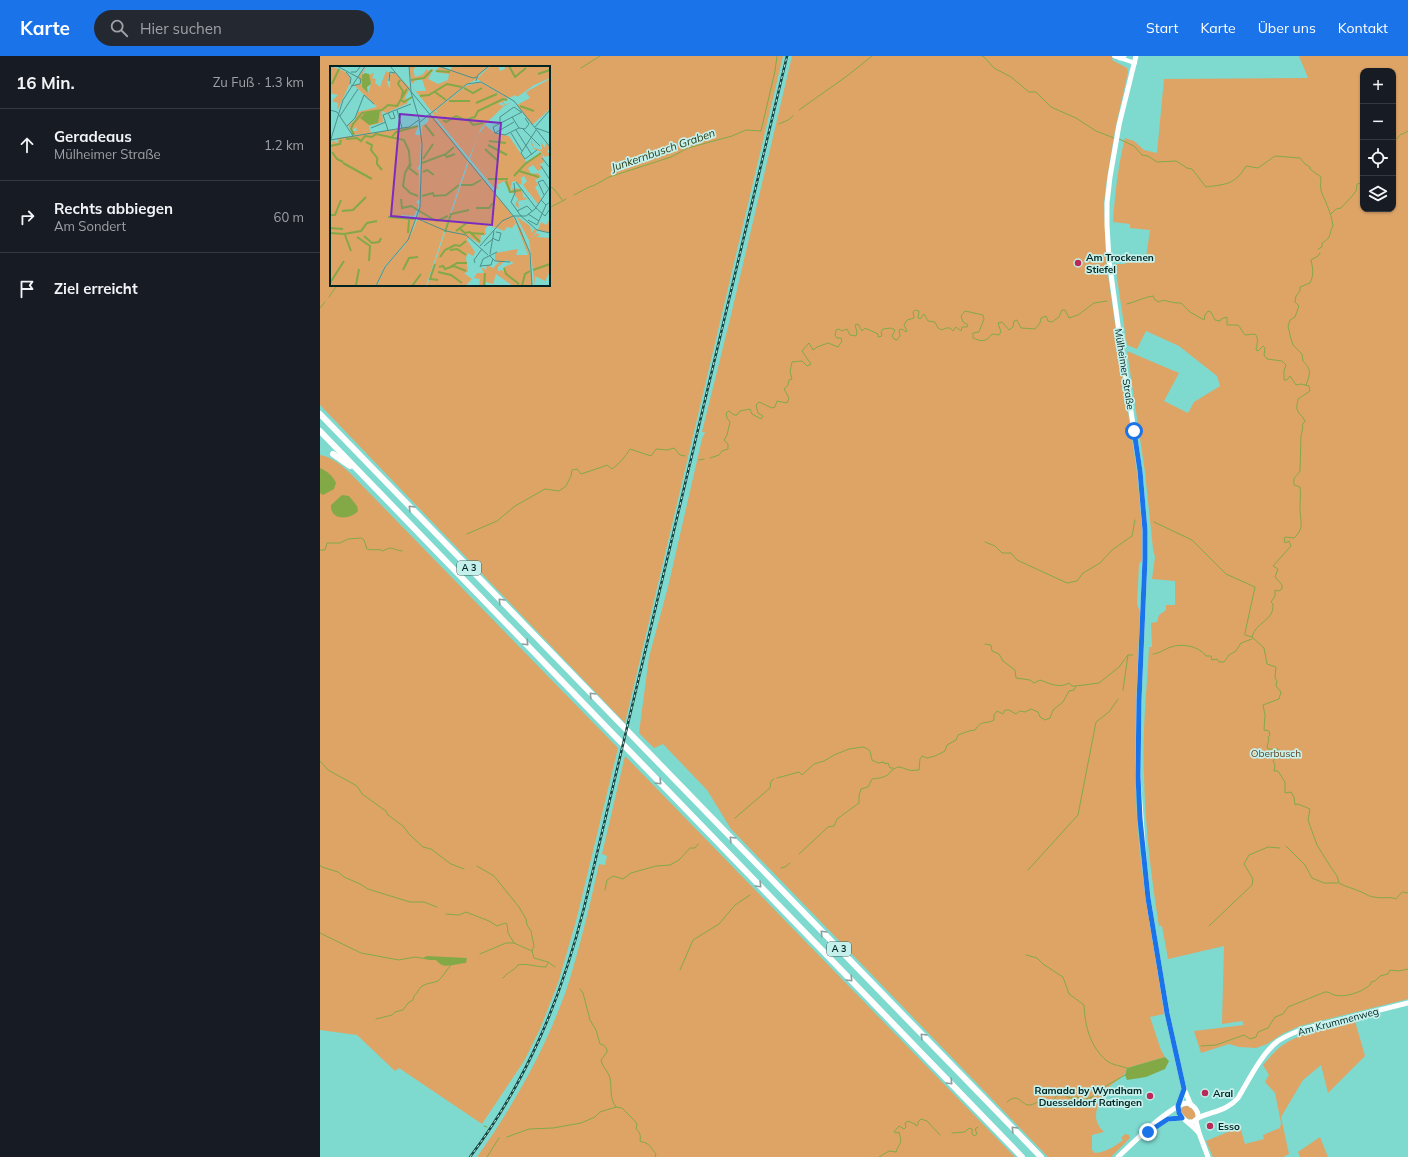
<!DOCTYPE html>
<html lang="de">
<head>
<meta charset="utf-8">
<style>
	body { margin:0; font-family:Mulish,sans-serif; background:#242831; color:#f1f3f6 }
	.controls { position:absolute; right:12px; top:12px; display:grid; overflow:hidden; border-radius:8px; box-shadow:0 1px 3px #0004 }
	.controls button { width:36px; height:36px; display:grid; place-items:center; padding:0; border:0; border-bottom:1px solid #363941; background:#171b24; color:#f1f3f6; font:20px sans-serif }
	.stop { position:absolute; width:12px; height:12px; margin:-9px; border:3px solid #1a73e8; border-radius:50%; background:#fff }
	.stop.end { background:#1a73e8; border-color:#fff; box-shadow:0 1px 4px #0008 }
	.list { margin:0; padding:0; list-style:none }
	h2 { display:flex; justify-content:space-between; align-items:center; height:52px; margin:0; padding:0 16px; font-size:17px }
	h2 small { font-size:13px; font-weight:400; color:#9ea1a6 }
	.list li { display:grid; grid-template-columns:26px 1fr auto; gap:12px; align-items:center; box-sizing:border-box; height:72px; padding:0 16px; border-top:1px solid #363941 }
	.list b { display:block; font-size:15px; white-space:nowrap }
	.list p { margin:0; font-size:13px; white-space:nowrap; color:#9ea1a6 }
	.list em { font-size:13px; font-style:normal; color:#9ea1a6 }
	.icon { flex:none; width:22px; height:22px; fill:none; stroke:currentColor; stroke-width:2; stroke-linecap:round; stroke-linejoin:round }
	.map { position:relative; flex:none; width:1088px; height:1101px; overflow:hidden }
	header { display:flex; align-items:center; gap:24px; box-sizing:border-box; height:56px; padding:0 20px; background:#1a73e8; color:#fff }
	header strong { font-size:19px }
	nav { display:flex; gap:22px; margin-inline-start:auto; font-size:14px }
	.search { width:280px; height:36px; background:#242831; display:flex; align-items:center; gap:10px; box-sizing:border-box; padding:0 14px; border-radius:22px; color:#9ea1a6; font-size:15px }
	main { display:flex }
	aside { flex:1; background:#171b24 }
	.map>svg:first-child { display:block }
	.green { fill:#dda466; fill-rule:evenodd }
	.water { fill:#83a947 }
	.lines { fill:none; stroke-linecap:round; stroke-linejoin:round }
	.stream { stroke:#83a947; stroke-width:1 }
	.minor { stroke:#fff; stroke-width:4 }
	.major { stroke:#fff; stroke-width:5 }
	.highway { stroke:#fff; stroke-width:6 }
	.rail-casing { stroke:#164440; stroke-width:2.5 }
	.rail { stroke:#c6f0eb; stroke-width:1; stroke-dasharray:3; stroke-linecap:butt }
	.oneway { stroke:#8c9d9c }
	.route { stroke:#1a73e8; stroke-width:5 }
	.poi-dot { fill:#b92a58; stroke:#c6f0eb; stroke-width:1.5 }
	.labels { text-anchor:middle; stroke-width:3.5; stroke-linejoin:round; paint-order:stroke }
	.shield { fill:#c6f0eb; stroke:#3b625e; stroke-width:1 }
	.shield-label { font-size:9px; font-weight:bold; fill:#002522 }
	.poi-label { font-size:10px; font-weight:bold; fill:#002522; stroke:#c6f0eb; text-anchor:start }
	.street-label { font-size:10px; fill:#002522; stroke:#c6f0eb }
	.park-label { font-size:10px; fill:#5e401d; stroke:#c6f0eb }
	.water-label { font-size:11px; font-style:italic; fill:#2c3b13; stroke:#c6f0eb }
	.inset-river { fill:none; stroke:#83a947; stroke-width:2 }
	.inset-road { fill:none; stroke:#4c918a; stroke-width:1 }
	.view { fill:#7b2cbf; fill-opacity:0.15; stroke:#7b2cbf; stroke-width:2 }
	.inset-edge { fill:none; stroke:#002522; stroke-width:2 }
</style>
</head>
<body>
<header>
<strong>Karte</strong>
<div class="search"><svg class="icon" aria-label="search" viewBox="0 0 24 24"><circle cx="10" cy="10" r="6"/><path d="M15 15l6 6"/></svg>Hier suchen</div>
<nav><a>Start</a><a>Karte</a><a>Über uns</a><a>Kontakt</a></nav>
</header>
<main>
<aside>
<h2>16 Min.<small>Zu Fuß · 1.3 km</small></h2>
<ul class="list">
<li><svg class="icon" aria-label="ahead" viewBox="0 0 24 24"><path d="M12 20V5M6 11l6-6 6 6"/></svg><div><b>Geradeaus</b><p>Mülheimer Straße</p></div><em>1.2 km</em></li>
<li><svg class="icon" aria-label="right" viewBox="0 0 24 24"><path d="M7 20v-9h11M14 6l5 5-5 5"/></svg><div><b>Rechts abbiegen</b><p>Am Sondert</p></div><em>60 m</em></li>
<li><svg class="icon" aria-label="arrive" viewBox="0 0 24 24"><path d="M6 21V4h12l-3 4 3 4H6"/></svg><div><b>Ziel erreicht</b></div></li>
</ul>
</aside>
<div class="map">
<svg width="1088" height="1101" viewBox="0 0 1088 1101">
	<rect width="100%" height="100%" fill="#7ed9cf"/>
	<g class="green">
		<path d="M0 0H463L305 667 0 349ZM11 11H229V229H11Z"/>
		<path d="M472 0H793L792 4 807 12 808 16 795 74 786 129 784 147 785 170 787 213 817 417 822 473V504L819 508 817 548 820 556C817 625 813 693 817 762 821 828 835 892 844 958L830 961 841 994 845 1001 807 1012C804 1022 797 1024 790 1030 781 1038 772 1058 778 1068 779 1071 782 1074 784 1076L772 1079V1094L775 1097C786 1096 794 1091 803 1084L801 1082 805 1078 809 1079 810 1082 791 1101H728L411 773 387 734 343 688 334 692 319 677 329 601 348 531 382 383 385 376H382L411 259Z"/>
		<path d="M979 0H1088V943L980 970 964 977 947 988 936 992 919 991 909 988 881 997 874 975 924 969 922 965 902 968 904 890 848 903 842 870H839C831 820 825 769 824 719 822 676 827 633 829 591H832L831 567 837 566 839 559 846 554V549H855V525L832 523 835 501 833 493 825 416 807 295 859 317 844 345 868 357 874 346 900 330 897 320 859 290 826 275 817 293 807 289 795 208H805L806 201 826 202 830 174 810 172V168L793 166C795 137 798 110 805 82L814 85 824 94 837 97 844 23 988 22ZM1043 15H1073V153H1043Z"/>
		<path d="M0 399C12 401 21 409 30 417L298 692 256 865 238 927 220 973 204 1005 162 1068 79 1012 75 1015 37 979 0 974Z"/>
		<path d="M305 700 695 1101H157C194 1049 226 992 247 932 260 891 270 849 279 808L285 809 287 800 282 798Z"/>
		<path d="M1035 965 1045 1000 1008 1037 1001 1009 983 1024 961 1061 969 1098 963 1101H893L886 1085 920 1071 925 1088 944 1083 943 1079 960 1072 961 1067 955 1037 945 1026 949 1019 943 1009C948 1003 954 996 960 991 982 975 1009 971 1035 965Z"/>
		<path d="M863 1050H868L875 1055 877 1061 871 1064 865 1061 861 1055Z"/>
		<path d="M1000 1081 1008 1101H980L978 1096Z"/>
	</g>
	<g class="water">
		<path d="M0 412C7 415 13 420 16 427L14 433 3 439 0 437Z"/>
		<path d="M22 439 29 440 37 450 38 455C30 464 10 465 11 449Z"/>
		<path d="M107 900 147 902 146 907C135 907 124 915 116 904H109L103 902Z"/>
		<path d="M845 1001 849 1005 845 1013 826 1021 807 1024 805 1019 807 1012Z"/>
	</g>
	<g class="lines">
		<g class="stream">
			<path d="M662 0 664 1 674 12 691 21 709 36H716L731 51 756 62 776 75 794 82"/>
			<path d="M261 12 280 0"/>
			<path d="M479 54 527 20 552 0"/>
			<path d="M459 68 468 64 473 60"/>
			<path d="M799 83 814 90 822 99 828 100 837 106 856 105 867 112 872 113 886 131C906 128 915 129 926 110L938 112 955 100 980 102 985 108 990 111V113L1001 121C1001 125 1000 129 1001 134 1002 139 1005 143 1007 149 1010 156 1012 163 1013 170 1008 178 1013 181 1002 187V191L998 193"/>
			<path d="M1073 87 1081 78H1083L1088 75"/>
			<path d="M229 130 234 133 243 145"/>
			<path d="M254 139 269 131 275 129 289 121 351 101 368 92 412 80 426 74 441 75 455 15 457 0"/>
			<path d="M229 152 246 143"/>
			<path d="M1011 158 1016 153 1021 152 1033 139 1036 135 1037 128 1041 127 1043 120"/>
			<path d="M9 241 17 229"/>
			<path d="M807 248C816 246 824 241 833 240L835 244 839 246C844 243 846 245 851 246 854 247 858 247 861 247L870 256 884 264 885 259 888 255 891 256 895 264 900 265 901 263 907 261V269H918C921 272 922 276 925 279L935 278C939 282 937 288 936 294L938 295 943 290 945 292 944 299 947 303 962 305 966 309 964 315V324H967L970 320 976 329 981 328 989 330 990 335 978 343C978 346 976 350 977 353 978 358 983 360 985 365L982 369 983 371 981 380 980 415C976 422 973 419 974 429L980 431C981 439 980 445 980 453 980 465 985 472 974 482L965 481 964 482 965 487 969 485 971 490 953 510 958 513 955 521 962 529V533L959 535 955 534V540L951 546 953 548C954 566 936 565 932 581L944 592 947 608 956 611 955 622 957 625 956 630 961 636 959 643 943 649 945 659 944 674 949 675 950 679 948 681 949 683 947 691 948 693H958V699L953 705 955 709 954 715H958L965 726V737L971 736 974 741 975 749 978 748 990 753 988 764 997 789 1010 810 1017 820 1019 827C1026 831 1032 832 1039 835 1045 837 1049 841 1054 841 1062 843 1069 840 1076 843L1082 836 1088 837"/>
			<path d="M0 252 5 246"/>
			<path d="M986 329C990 318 992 314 983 305L982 298 973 289 971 283 968 270 970 264 975 261 979 250 975 246 976 240 980 235V231L990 227C994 219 993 213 991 204L998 200 1000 197"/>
			<path d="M390 402 399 399 402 395 408 393V388L404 384 407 379 410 366 407 362 406 357 409 355 414 359H417L420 355 430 353 432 358 441 363 443 360 438 357 436 349 439 346 452 352 455 351 457 345 467 347 469 342 464 333 468 329 469 324 472 323 470 316 472 306 482 305 487 310 491 308 482 295 489 287 493 294 497 291 508 287 518 291 522 285 521 282H517L515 279 516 274 519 273 522 275 527 273 530 279 536 280 537 276 535 269 538 268 542 275 545 272 558 278V281L562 280 561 276 563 273 571 272 575 274 572 280 574 283 577 284 580 280 579 274 582 273 586 276 587 275 584 269 587 264 594 262 593 256 595 254 599 255 598 262 600 263 604 258 608 265 615 266 618 272 622 274 626 272H630L633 275 636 271 641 275 642 271H647L648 269 643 266 641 260 645 255 663 259 664 263 659 276 653 277V282C662 286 666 286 672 278L679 279 681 276 678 267 682 266 689 274 693 271 694 265 697 264 701 272 715 273 720 267 721 262 726 260 728 265 732 266 739 261 742 254H745L749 262 758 259 774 247 787 245"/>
			<path d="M379 404 384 403"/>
			<path d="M834 466 872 484 906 518 935 531 925 577V579L932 581"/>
			<path d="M147 478 177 465 195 450 225 433 239 435 246 430 251 420 252 414 257 413 261 418 279 412 287 409 292 413C298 409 306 400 310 393L331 400 336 393 347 394 354 392 360 399 365 400"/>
			<path d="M665 486 675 490 682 497H691L697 504 747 527 757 525 763 517 780 507 792 494 812 480 815 464"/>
			<path d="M0 494H5L7 487H20L28 483 41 482 44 484 47 493C53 495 58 492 63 495 72 489 73 494 82 495"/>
			<path d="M665 588 671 589 672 595 679 598 683 605 695 614 696 622 710 624 714 627 720 624C729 627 739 633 749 627L752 630H756"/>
			<path d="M833 598C841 597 844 593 851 591 862 587 879 590 886 600H891L892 604 897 603 899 606H904L909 599 916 595 921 587 932 583"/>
			<path d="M803 634 808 599"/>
			<path d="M0 705 8 714 37 730 42 738 66 755 68 759 83 770 90 779 103 791 111 793 131 808 144 813"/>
			<path d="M457 722 479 716 482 719 494 708 504 705 514 699 529 693 543 691 546 692 550 695 552 704 558 707 564 706 565 708 568 707 570 712H573"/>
			<path d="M415 762 450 732 451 725 454 723"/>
			<path d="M966 790 985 809 992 822 1004 827H1018"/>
			<path d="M479 798 508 771 514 770 517 763 539 747V740L541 733 548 731 552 723C559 722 567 722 571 715 580 708 580 712 589 714 592 715 596 714 599 714L600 703 602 700 607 702 615 700 625 695 627 689 636 684 638 679 649 675 655 674C662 663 665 669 674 664V659L677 655 683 658 685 654H689L696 658 700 655 705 656 711 653 718 656 720 661 725 664 730 662 733 654 743 646 749 635 754 634 756 630 779 627 799 611 808 599H813"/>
			<path d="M0 809 2 811 18 816 24 821 40 828 48 833 90 846H104L117 851"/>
			<path d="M157 810 174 820 199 851 206 863 207 869 211 875 214 890 212 895"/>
			<path d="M461 812 465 811 470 807"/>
			<path d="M708 814 758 759 776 666 789 656 798 643"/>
			<path d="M285 834 287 824 293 820 303 823 311 817 336 810 350 809 359 804 370 792H375L378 788"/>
			<path d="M126 858 139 859 146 856 169 865 177 870 185 867 187 868 188 877 194 887"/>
			<path d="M889 870 932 829 933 823 924 808 929 799 948 791 960 792"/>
			<path d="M0 877 41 897 79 904 95 901 107 903"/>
			<path d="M160 898 186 887H194L212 895 214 902 228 906 235 911"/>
			<path d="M706 899 717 902 723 908 743 921 749 938 764 949C765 970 770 991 787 1005 792 1009 801 1010 807 1012"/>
			<path d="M360 914 373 884 399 868 415 849 430 839"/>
			<path d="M183 922C187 916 194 915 198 909 208 907 216 911 226 911L228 907"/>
			<path d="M260 933 263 937 270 964 276 974 280 988C284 989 287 991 287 996L281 1004C282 1010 286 1013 289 1019 293 1029 288 1041 296 1051"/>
			<path d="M56 963 72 959 75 956 83 954 88 947 93 944 94 940C98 937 98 933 102 930 107 927 113 927 118 925 123 921 126 914 131 909"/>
			<path d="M881 990 896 989 924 979 930 983 936 981 938 976 948 972 955 961 963 958 968 951 1005 936C1009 936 1010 937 1014 939 1025 942 1043 936 1051 928V926L1055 925 1060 920 1068 918 1070 914 1079 915 1088 913"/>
			<path d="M687 1046C699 1035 701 1050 710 1049 713 1049 716 1046 719 1046 724 1045 728 1047 732 1046L738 1038 741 1037 750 1042 757 1041 763 1044 772 1041 779 1034 805 1019"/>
			<path d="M164 1070 167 1071"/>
			<path d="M632 1077 645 1076 649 1072 652 1073V1078L654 1080 657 1078 655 1073 658 1071"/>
			<path d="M187 1081 209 1073 233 1072 261 1067 275 1061 280 1056 296 1051 302 1052 314 1064 317 1068 316 1073C320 1076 321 1080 320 1085L321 1086C329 1086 331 1092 336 1098L335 1101"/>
			<path d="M167 1101 179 1082"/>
			<path d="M559 1101 569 1095 576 1096C579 1086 583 1090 579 1076L576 1077 574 1076 579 1070 584 1073 586 1071 585 1067 588 1065 595 1068 596 1070 598 1069V1066L601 1063 607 1065 620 1079"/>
		</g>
		<path class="minor" d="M794 0 815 7"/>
		<g class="major">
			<path d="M816 0 799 69 790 121 787 147V169L789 204 800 283 820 415 825 474V503L819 645 818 720 824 802 828 842 847 957 864 1033 871 1049"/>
			<path d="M800 2 804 0"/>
			<path d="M860 1048 864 1033"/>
			<path d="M858 1050C857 1062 871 1067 878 1076"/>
			<path d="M878 1062C893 1055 907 1055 918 1042 929 1024 941 998 958 985 966 980 975 976 984 973L1088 947"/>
			<path d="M876 1065 879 1077 888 1101"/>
			<path d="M834 1071 848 1063 862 1062"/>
			<path d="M798 1101C811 1089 852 1047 868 1047 874 1050 879 1054 878 1062L873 1066H869"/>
		</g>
		<g class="highway">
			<path d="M0 358 721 1101"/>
			<path d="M0 375 702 1101"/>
			<path d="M13 398 30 410"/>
		</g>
		<defs>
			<path id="rail" d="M150 1101C207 1025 241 943 264 852L467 0"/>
		</defs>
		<use href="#rail" class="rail-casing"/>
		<use href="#rail" class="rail"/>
	</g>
	<defs><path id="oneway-chevron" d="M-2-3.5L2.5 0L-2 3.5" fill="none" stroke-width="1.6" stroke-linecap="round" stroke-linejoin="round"/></defs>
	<g class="oneway">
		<use href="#oneway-chevron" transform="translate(91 452) rotate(-134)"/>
		<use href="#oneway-chevron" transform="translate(181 545) rotate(-134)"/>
		<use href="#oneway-chevron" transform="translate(206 587) rotate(46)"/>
		<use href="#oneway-chevron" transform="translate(272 639) rotate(-134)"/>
		<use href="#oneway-chevron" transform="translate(339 726) rotate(46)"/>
		<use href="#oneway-chevron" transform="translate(412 783) rotate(-134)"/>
		<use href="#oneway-chevron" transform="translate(439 829) rotate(46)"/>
		<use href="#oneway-chevron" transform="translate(503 877) rotate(-134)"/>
		<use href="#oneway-chevron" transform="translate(530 923) rotate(46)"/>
		<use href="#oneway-chevron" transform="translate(603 980) rotate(-134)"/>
		<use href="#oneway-chevron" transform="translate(630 1026) rotate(46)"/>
		<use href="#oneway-chevron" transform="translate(694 1073) rotate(-134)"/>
	</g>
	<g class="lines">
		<path class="route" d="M814 375 820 415 825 474V503L819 645 818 720 820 763 828 842 847 957 864 1033 858 1050 859 1057 862 1062 848 1063 828 1076"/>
	</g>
	<g class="poi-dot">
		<circle cx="758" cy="207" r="4"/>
		<circle cx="885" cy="1037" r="4"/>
		<circle cx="830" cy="1040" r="4"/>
		<circle cx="890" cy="1070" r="4"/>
	</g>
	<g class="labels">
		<g class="shield">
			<rect x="137" y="505" width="24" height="14" rx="3"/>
			<rect x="507" y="886" width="24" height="14" rx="3"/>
		</g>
		<g class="shield-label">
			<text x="149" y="515">A 3</text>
			<text x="519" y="896">A 3</text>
		</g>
		<g class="poi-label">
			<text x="766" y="205">Am Trockenen<tspan x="766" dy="12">Stiefel</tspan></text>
			<text x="822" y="1038" text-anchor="end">Ramada by Wyndham<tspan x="822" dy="12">Duesseldorf Ratingen</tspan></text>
			<text x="893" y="1041">Aral</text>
			<text x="898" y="1074">Esso</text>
		</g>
		<g class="street-label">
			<text transform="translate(805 313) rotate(81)" y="4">Mülheimer Straße</text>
			<text transform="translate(1018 965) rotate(-15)" y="4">Am Krummenweg</text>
		</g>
		<g class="park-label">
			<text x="956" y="701">Oberbusch</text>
		</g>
		<g class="water-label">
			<text transform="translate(343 94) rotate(-19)" y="4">Junkernbusch Graben</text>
		</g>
	</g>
	<g transform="translate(10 10)">
		<rect width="220" height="220" fill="#7ed9cf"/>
		<path d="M0 0 14 5 20 11V17L7 45 8 37 2 35 8 29 0 27ZM37 0 32 9V21L38 27 41 18 39 9 44 7 42 12 46 13 45 17 50 21 56 5 60 7 57 16 60 24V9L64 6 80 22 74 34 76 32 78 37 56 47 52 45 53 56 39 60 41 67 23 69 22 65H27L26 61 21 65 18 59 25 54 28 46 47 41 24 19 31 18 28 11ZM79 0H86L83 4 85 11 92 9 97 3 98 5 102 3 104 5 99 6 101 8 98 13 108 18 118 14 119 8 105 6 109 1 120 4 123 0H158L145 14 137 18 102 46 81 19 86 25H96L92 13 85 14 83 18 81 16ZM160 0H168L170 5 175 3 174 0H220V3L217 4 220 5V12L204 19 187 31 186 29 179 32 147 13ZM220 13V43L202 59 187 39 200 32 196 26ZM150 16 176 31 178 34 173 35 175 39 181 36 175 40 172 36 168 38 174 40 151 62 139 92 102 47 105 45 108 48 106 44 136 20ZM101 48 138 94 96 220H47L55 201 75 179 78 174 54 201 46 220H0V78L1 74V79L3 74 7 77 8 72 15 71 88 60 85 69H91V75L90 98 87 103 89 104 90 133 86 136 89 139 84 150 71 149V152L85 153 80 171 88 152 90 139 92 60 98 56 99 51 95 52ZM155 59 166 68 179 70 197 97 212 86 204 83 201 77V73L204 82 212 84 211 76 215 82 216 77 220 82 217 85 220 89 215 91 212 88 214 96 210 98 212 102 208 105 203 99 198 102 201 108 208 107 211 111 205 114 208 119 205 121 211 133 208 138 193 119 197 115 194 110 191 112 192 116 190 119 185 115 182 116 180 126 174 115 167 119 169 123 164 122 140 93 147 71ZM139 95 177 142 191 163 199 187 202 220H183L166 208 163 218 156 216V220H149L150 213 144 212 147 207H154L151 201 156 204 157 199 163 202 169 196 165 194V187L188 183 186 189H198L186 157 182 162 177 161 174 165 159 159 155 163 156 169H151L150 178 139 171 137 174 145 186 143 190 138 187 136 192 138 206 134 207 142 213 136 219 97 220ZM176 194 184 197 174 201V206L172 204 168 205V201ZM183 122 192 123 193 131 198 133 188 135 189 142 185 139 188 133 181 125ZM186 150 200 160 202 167 204 163 207 165 202 171 207 167 210 169 206 171 220 172V205L215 215 205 210V220L199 174ZM220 153V167L208 164 211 156 216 159Z" fill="#dda466" fill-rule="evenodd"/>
		<path d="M35 7 39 8 41 18 37 21 38 27 32 21V9ZM50 45 48 57 39 59 30 52 36 46Z" fill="#83a947"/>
		<path class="inset-river" d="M179 0 185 11 196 2M106 5 120 6M208 8 220 4M70 14 68 18 73 25 71 34 74 36 82 31M81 14 94 12 102 4M2 18 9 3M134 22 143 27 152 22M105 26 116 34M90 30 99 29 117 18 132 21M119 35H140M146 37 167 28M190 40 204 45M52 44 58 39 67 40 77 23M138 53 143 59 153 57M113 54 116 56 126 50 135 54 145 51 148 45 173 33 177 34M95 59 104 70M24 69 21 63 23 58 32 47 52 44M62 71 66 66 88 60M16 73 27 72 31 75 35 70 42 71 46 68 74 74 79 85 80 98 75 107 73 120 80 127 88 130M159 75 176 77M36 76 42 79 41 84 48 93M158 79 177 89M0 80 10 78 11 74M155 83 168 95M2 86 7 93 13 96M114 88 117 91 125 88M47 93V98L52 104M93 93 103 78M13 97 42 113M92 97 116 88 124 81M81 98 79 102 88 109M189 105 209 111M93 106 97 104 104 109M184 110 195 98 211 87M158 113H178M176 115 180 126 191 124M131 119H142L151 114M92 130 103 127 104 130 116 129 129 119M71 133 72 142 81 140 106 155M146 142H159L163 137M12 145 23 144 36 131M0 149H5L11 134M58 151 84 153M107 155 118 150M0 162 13 163M129 162 135 167 140 166 150 176M126 165 138 156M115 166 121 148 139 144M0 167 14 168M78 167 79 154M141 167 154 168M14 168 31 165 37 157 47 155M15 169 21 185M34 170 42 177 49 176 51 172M27 171 40 180 39 195M125 179 130 180 136 175M120 184 127 183 136 189M110 191 115 184 125 179M105 198 100 213 108 214M109 201 113 200 115 203 124 200 136 205M120 201 127 197H137M174 202 176 208 189 218M73 204 79 192 88 191M203 204 220 198M108 206 121 209 132 217M0 217 14 195M26 219 29 203M82 220 91 208M154 220 155 207M192 220 195 208 200 205"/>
		<path class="inset-road" d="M7 0 31 13 30 18 21 20M60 0 185 152 200 187 202 220M79 0 81 26 89 53M108 0 143 12 147 11M16 6 21 12 20 18M21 6H26L31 0M59 15 60 6 65 7M146 15 148 9 159 0M0 44 7 46 23 70M67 44 72 62M58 47 61 53 65 52 63 46M10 50 28 23M182 51 189 62M90 56 137 18 151 16 184 35 220 81M170 57V51L184 41 191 46M17 60 25 52 34 29 44 38M205 61 220 44M41 62 56 56M206 62 220 67M193 63 210 80M58 64 53 49 81 38M186 64 202 89M206 64 191 87 195 93 207 84M165 67 175 69 189 62 195 63 199 58 195 52M165 67 163 61 192 46M165 67 184 56M181 67 192 85M0 74 79 61 90 53M0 76 13 34 35 0M212 92 220 102M211 100 220 114M186 116 206 142M184 117 185 127 181 136 191 150M214 129 208 116 213 114 219 123M211 134 216 139 220 136M206 142 215 150 220 143M187 145 197 140 202 145M198 148 209 155M191 150 207 164 220 167M86 152 116 165 136 169 158 189M198 154 207 159 216 139M164 173 169 175 171 167 166 166M150 180 172 155 183 150H196L205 143 220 121M154 180 164 172M160 188 164 165M159 189 165 195 180 196M145 197 144 194 152 183M150 200 161 199 163 193M150 201 153 193 167 186M46 220 55 201 78 174 90 141 92 78 89 54"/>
		<path class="view" d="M70 48 171 57 162 159 61 150Z"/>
		<rect width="220" height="220" class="inset-edge"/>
	</g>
</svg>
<div class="controls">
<button>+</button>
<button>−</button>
<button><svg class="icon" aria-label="locate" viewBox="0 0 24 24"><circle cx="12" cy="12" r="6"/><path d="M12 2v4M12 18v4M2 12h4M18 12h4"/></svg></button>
<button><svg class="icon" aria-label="layers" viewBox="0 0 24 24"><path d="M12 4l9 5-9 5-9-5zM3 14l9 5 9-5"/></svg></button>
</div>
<div class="stop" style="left:814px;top:375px"></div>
<div class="stop end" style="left:828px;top:1076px"></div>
</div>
</main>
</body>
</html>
